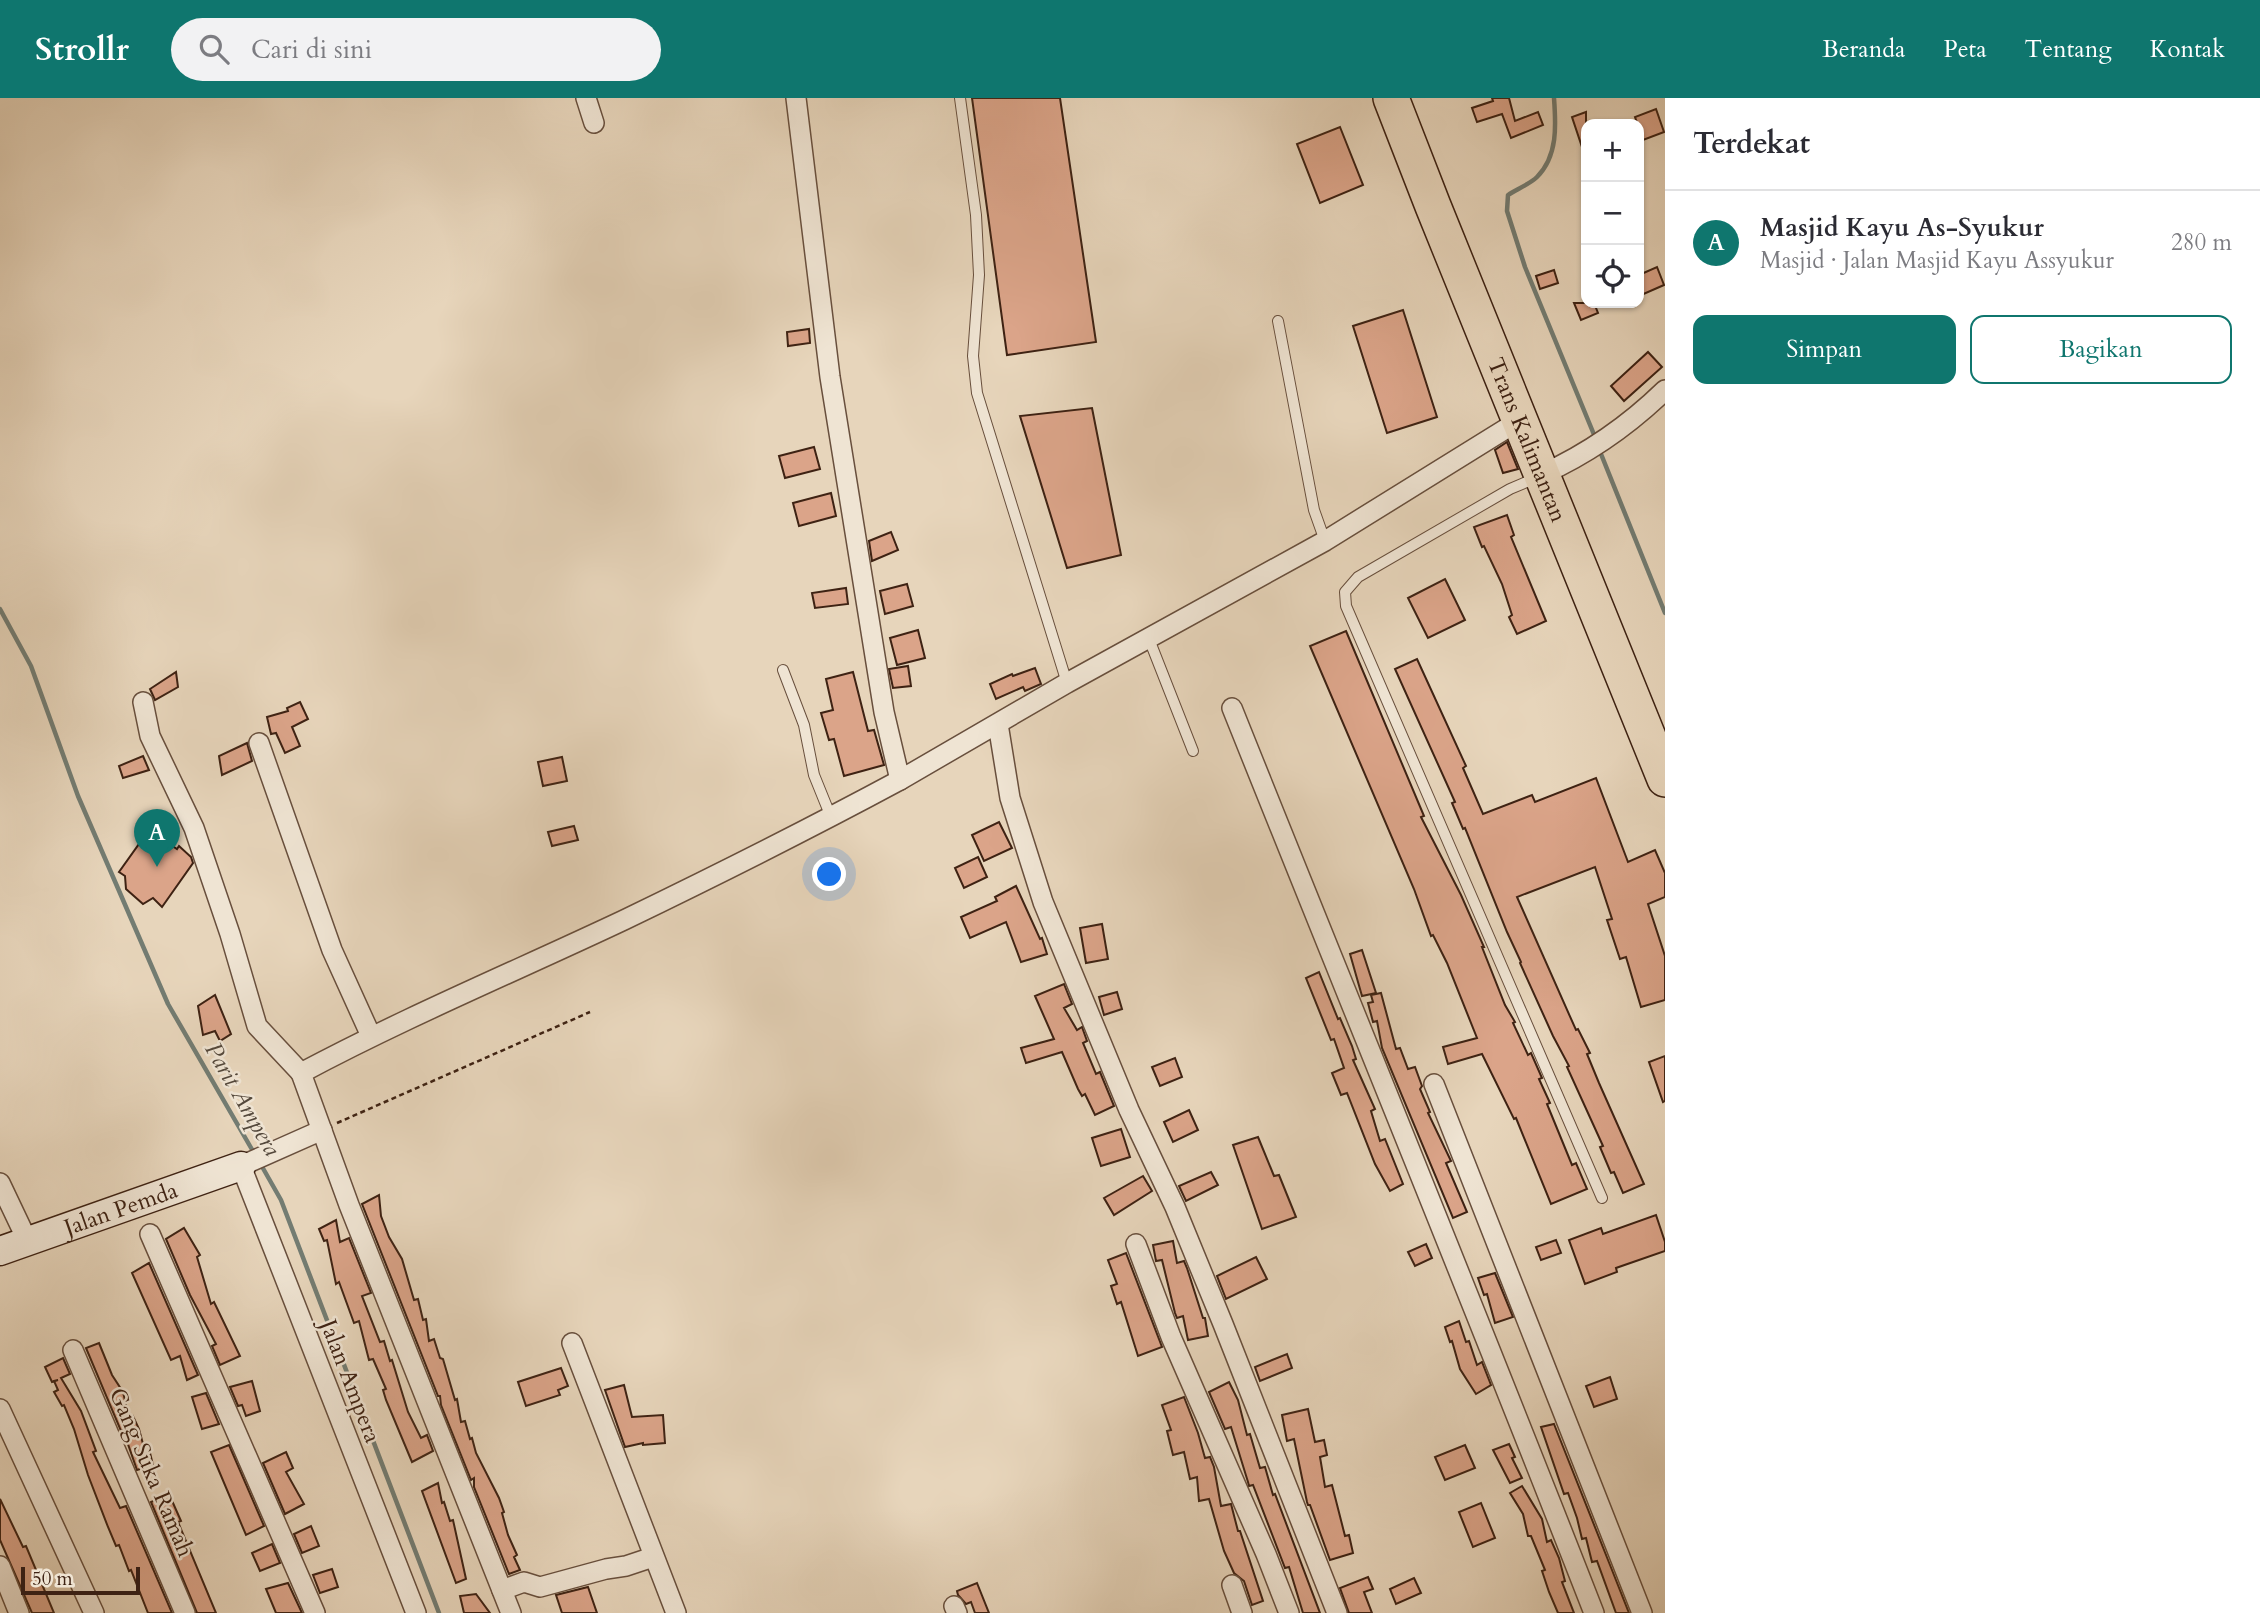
<!DOCTYPE html>
<html lang="id">
<head>
<meta charset="utf-8">
<style>
	body { margin:0; font-family:Cardo,serif; background:#f2f2f3; color:#2b2b33 }
	.controls { position:absolute; right:21px; top:21px; display:grid; overflow:hidden; border-radius:14px; box-shadow:0 2px 5px #0004 }
	.controls button { width:63px; height:63px; display:grid; place-items:center; padding:0; border:0; border-bottom:2px solid #e1e1e2; background:#fff; color:#2b2b33; font:35px sans-serif }
	.scale { position:absolute; left:21px; bottom:18px; width:119px; box-sizing:border-box; padding-left:7px; border:4px solid #3e2213; border-top:0; font-size:19px; line-height:24px; white-space:nowrap; color:#3e2213; -webkit-text-stroke:5px #efe4d3; paint-order:stroke }
	.you { position:absolute; left:830px; top:777px; width:24px; height:24px; margin:-18px; border:5px solid #fff; border-radius:50%; background:#1a73e8; box-shadow:0 0 0 10px #1a73e833 }
	.badge { display:grid; place-items:center; width:46px; height:46px; border-radius:50%; background:#0f766e; color:#fff; font-size:23px; font-weight:700 }
	.pin { position:absolute; translate:-50% -58px; filter:drop-shadow(0 2px 4px #0008) }
	.pin::after { content:''; position:absolute; top:37px; width:24px; height:21px; background:inherit; clip-path:polygon(0 0,100% 0,50% 100%) }
	.list { margin:0; padding:0; list-style:none }
	h2 { display:flex; justify-content:space-between; align-items:center; height:91px; margin:0; padding:0 28px; font-size:30px }
	h2 small { font-size:23px; font-weight:400; color:#7c7c81 }
	.list li { display:grid; grid-template-columns:46px 1fr auto; gap:21px; align-items:center; box-sizing:border-box; height:105px; padding:0 28px; border-top:2px solid #e1e1e2 }
	.list b { display:block; font-size:26px; white-space:nowrap }
	.list p { margin:0; font-size:23px; white-space:nowrap; color:#7c7c81 }
	.list em { font-size:23px; font-style:normal; color:#7c7c81 }
	.actions { display:flex; gap:14px; padding:21px 28px }
	.actions a { flex:1; padding:16px 0; border:2px solid #0f766e; border-radius:14px; text-align:center; font-size:24px; color:#0f766e }
	.actions .main { background:#0f766e; color:#fff }
	.icon { flex:none; width:38px; height:38px; fill:none; stroke:currentColor; stroke-width:2; stroke-linecap:round; stroke-linejoin:round }
	.map { position:relative; flex:none; width:1665px; height:1515px; overflow:hidden }
	header { display:flex; align-items:center; gap:42px; box-sizing:border-box; height:98px; padding:0 35px; background:#0f766e; color:#fff }
	header strong { font-size:33px }
	nav { display:flex; gap:38px; margin-inline-start:auto; font-size:24px }
	.search { width:490px; height:63px; background:#f2f2f3; display:flex; align-items:center; gap:18px; box-sizing:border-box; padding:0 24px; border-radius:38px; color:#7c7c81; font-size:26px }
	main { display:flex }
	aside { flex:1; background:#fff }
	.map>svg:first-child { display:block }
	.lines { fill:none; stroke-linecap:round; stroke-linejoin:round }
	.stream { stroke:#737c72; stroke-width:4.5 }
	.building { fill:#dba489; stroke:#3e2213; stroke-width:2 }
	.lane-casing { stroke:#684f3d; stroke-width:12 }
	.street-casing { stroke:#684f3d; stroke-width:22 }
	.secondary-casing { stroke:#3e2213; stroke-width:31 }
	.highway-casing { stroke:#3e2213; stroke-width:38 }
	.path { stroke:#3e2213; stroke-width:2.5; stroke-dasharray:5 3.5; stroke-linecap:butt }
	.lane { stroke:#efe4d3; stroke-width:10 }
	.street { stroke:#efe4d3; stroke-width:19 }
	.secondary { stroke:#efe4d3; stroke-width:28 }
	.highway { stroke:#e7d5bb; stroke-width:35 }
	.labels { text-anchor:middle; stroke-width:5; stroke-linejoin:round; paint-order:stroke }
	.street-label { font-size:23px; fill:#3e2213; stroke:#efe4d3 }
	.water-label { font-size:24px; font-style:italic; fill:#54483b; stroke:#efe4d3 }
</style>
</head>
<body>
<header>
<strong>Strollr</strong>
<div class="search"><svg class="icon" aria-label="search" viewBox="0 0 24 24"><circle cx="10" cy="10" r="6"/><path d="M15 15l6 6"/></svg>Cari di sini</div>
<nav><a>Beranda</a><a>Peta</a><a>Tentang</a><a>Kontak</a></nav>
</header>
<main>
<div class="map">
<svg width="1665" height="1515" viewBox="0 0 1665 1515">
	<rect width="100%" height="100%" fill="#e7d5bb"/>
	<filter id="stains"><feTurbulence type="fractalNoise" baseFrequency=".00286" numOctaves="4"/><feColorMatrix values="0 0 0 0 .2 0 0 0 0 .09 0 0 0 0 .02 0 0 0 .5 -.17"/></filter>
	<radialGradient id="worn" r=".72"><stop offset=".6" stop-color="#630" stop-opacity="0"/><stop offset="1" stop-color="#630" stop-opacity=".3"/></radialGradient>
	<g class="lines">
		<g class="stream">
			<path d="M1554 0C1556 27 1558 58 1537 79 1530 86 1517 91 1508 97L1507 113 1525 169 1595 339"/>
			<path d="M1599 351 1665 515"/>
			<path d="M0 511 31 568 78 698 168 906 254 1055"/>
			<path d="M260 1065 281 1102 439 1515"/>
		</g>
	</g>
	<g class="building">
		<path d="M972 0H1060L1096 244 1007 257Z"/>
		<path d="M1492 0H1509L1515 23 1538 14 1543 27 1511 40 1502 16 1477 24 1472 10 1493 3Z"/>
		<path d="M1656 11 1664 34 1643 42 1635 19Z"/>
		<path d="M1586 14V55H1584L1572 19Z"/>
		<path d="M1340 29 1363 87 1320 105 1297 46Z"/>
		<path d="M1657 169 1664 187 1639 198V177Z"/>
		<path d="M1554 172 1558 185 1540 191 1536 178Z"/>
		<path d="M1574 205H1594L1598 215 1581 222Z"/>
		<path d="M1403 212 1437 319 1387 335 1353 228Z"/>
		<path d="M809 231 810 245 788 248 787 234Z"/>
		<path d="M1648 254 1662 269 1624 303 1611 288Z"/>
		<path d="M1092 310 1121 457 1067 470 1020 318Z"/>
		<path d="M1507 344 1518 371 1503 375 1495 352Z"/>
		<path d="M814 349 820 371 785 380 779 358Z"/>
		<path d="M831 395 836 418 799 428 793 405Z"/>
		<path d="M1507 417 1514 437 1511 439 1546 523 1517 536 1509 519 1512 517 1502 486 1484 448 1482 449 1474 429Z"/>
		<path d="M891 434 898 452 872 463 869 443Z"/>
		<path d="M1445 481 1465 522 1428 540 1408 500Z"/>
		<path d="M907 486 913 508 885 516 880 493Z"/>
		<path d="M846 490 848 506 815 510 812 495Z"/>
		<path d="M918 532 925 560 897 567 890 540Z"/>
		<path d="M1346 533 1424 718 1421 719 1461 797 1484 849H1482L1505 907 1515 924 1513 925 1528 957 1531 955 1542 980 1539 981 1550 1005 1547 1006 1572 1067 1576 1065 1587 1091 1551 1106 1516 1020 1514 1021 1482 956 1448 966 1443 949 1477 940 1447 865 1433 837 1431 838 1414 791 1310 548Z"/>
		<path d="M1417 561 1466 668 1463 670 1483 716 1532 697 1535 704 1596 680 1628 764 1655 752 1665 775V799L1648 806 1665 858V902L1641 909 1626 859 1620 861 1607 822 1612 821 1595 769 1517 799 1576 932 1578 931 1590 955 1587 956 1599 985 1644 1086 1623 1095 1614 1074 1611 1075 1600 1049 1603 1048 1567 969 1569 968 1553 938 1520 865 1521 864 1507 834 1465 730 1463 731 1452 705 1455 704 1395 571Z"/>
		<path d="M908 568 911 588 893 590 889 571Z"/>
		<path d="M1035 570 1041 586 1025 593 1023 589 996 601 990 586 1012 576 1013 578Z"/>
		<path d="M176 574 178 589 155 602 150 591Z"/>
		<path d="M853 574 868 633 874 632 884 667 844 678 834 641 829 642 821 615 833 612 826 581Z"/>
		<path d="M300 604 308 621 292 629 300 648 285 655 276 635 271 636 267 619 288 613 287 610Z"/>
		<path d="M247 645 252 663 222 677 219 658Z"/>
		<path d="M143 658 149 672 123 680 119 668Z"/>
		<path d="M562 659 567 683 543 688 538 664Z"/>
		<path d="M999 724 1012 750 984 763 972 737Z"/>
		<path d="M574 728 578 742 552 748 548 734Z"/>
		<path d="M149 732 177 751 179 748 191 759 193 765 162 809 153 800 143 806 126 791 125 778 119 774Z"/>
		<path d="M978 759 987 779 964 790 955 770Z"/>
		<path d="M1016 788 1040 841 1042 840 1047 856 1021 864 1006 824 970 840 961 819 997 803 995 799Z"/>
		<path d="M1102 826 1108 861 1086 865 1080 830Z"/>
		<path d="M1362 852 1376 895 1362 898 1350 856Z"/>
		<path d="M1319 874 1338 921 1340 920 1352 948 1356 961 1353 962 1375 1011 1371 1013 1380 1043 1385 1041 1403 1086 1390 1093 1375 1066 1347 995 1341 997 1332 975 1344 970 1334 941 1331 942 1306 880Z"/>
		<path d="M1064 886 1072 906 1064 910 1077 932 1082 929 1087 943 1083 945 1096 976 1100 974 1114 1008 1095 1017 1085 996 1082 998 1078 991 1062 954 1026 965 1021 950 1054 941 1035 898Z"/>
		<path d="M1117 894 1122 911 1104 917 1099 899Z"/>
		<path d="M1381 895 1396 951 1400 950 1408 971 1415 969 1422 988 1420 991 1430 1014 1428 1015 1451 1063 1446 1065 1467 1114 1453 1120 1382 950 1377 923 1373 924 1368 905 1373 904 1371 897Z"/>
		<path d="M215 897 231 936 220 943 215 933 203 937 198 908Z"/>
		<path d="M1665 958V1003L1663 1004 1649 964Z"/>
		<path d="M1175 960 1182 979 1160 988 1152 969Z"/>
		<path d="M1189 1012 1198 1032 1173 1044 1164 1024Z"/>
		<path d="M1121 1031 1130 1059 1101 1068 1092 1040Z"/>
		<path d="M1258 1039 1274 1078 1279 1077 1296 1119 1262 1131 1233 1047Z"/>
		<path d="M1211 1074 1218 1087 1186 1103 1179 1088Z"/>
		<path d="M1143 1078 1152 1093 1114 1117 1104 1100Z"/>
		<path d="M379 1097 381 1118 389 1139 402 1161 414 1202 418 1201 423 1222 426 1221 429 1243 434 1241 440 1260 443 1261 455 1302 457 1301 461 1324 465 1323 470 1341 472 1340 476 1355 499 1400 504 1414 502 1415 508 1437 517 1457 514 1459 520 1472 509 1476 474 1389V1380L471 1382 441 1307 440 1298H438L362 1106Z"/>
		<path d="M1656 1117 1665 1144V1153L1616 1170 1617 1174 1585 1186 1569 1142 1601 1130 1603 1136Z"/>
		<path d="M336 1122 340 1144 349 1140 371 1195 362 1198 380 1244 384 1243 390 1263 392 1262 408 1314 421 1340 427 1337 433 1353 412 1364 386 1302 383 1292 386 1291 373 1261 369 1262 359 1223 354 1225 339 1184 336 1186 327 1142 324 1143 319 1131Z"/>
		<path d="M184 1130 200 1157 197 1159 211 1206 214 1204 240 1258 220 1267 212 1248 216 1246 190 1197 166 1141Z"/>
		<path d="M1556 1142 1561 1155 1541 1162 1536 1149Z"/>
		<path d="M1173 1143 1177 1165 1184 1163 1187 1170 1203 1220H1205L1208 1238 1188 1242 1183 1218 1177 1220 1175 1215 1162 1162 1156 1163 1153 1147Z"/>
		<path d="M1426 1146 1432 1160 1415 1168 1408 1154Z"/>
		<path d="M1126 1155 1162 1249 1138 1258 1121 1204 1117 1206 1111 1188 1117 1186 1108 1162Z"/>
		<path d="M1256 1159 1267 1181 1226 1201 1217 1178Z"/>
		<path d="M149 1165 198 1277 187 1282 180 1258 171 1262 132 1175Z"/>
		<path d="M1495 1175 1513 1219 1495 1225 1487 1196 1484 1197 1478 1180Z"/>
		<path d="M1459 1223 1466 1244 1469 1243 1477 1267 1482 1264 1491 1287 1476 1296 1460 1271 1452 1243 1450 1244 1445 1229Z"/>
		<path d="M99 1245 112 1277 123 1294 129 1320 133 1318 139 1331 146 1357 150 1355 153 1367 137 1372 123 1332 121 1333 86 1250Z"/>
		<path d="M1287 1256 1292 1270 1260 1283 1255 1269Z"/>
		<path d="M63 1260 70 1276 61 1280 81 1313 96 1353 93 1354 120 1410 126 1408 172 1515H148L131 1472 129 1473 119 1447 116 1448 108 1429 88 1377 74 1331 64 1307 62 1308 54 1294 58 1292 54 1283 58 1282 52 1284 45 1269Z"/>
		<path d="M561 1270 568 1288 558 1292 560 1297 526 1308 518 1284Z"/>
		<path d="M1610 1279 1617 1301 1594 1309 1586 1288Z"/>
		<path d="M252 1283 260 1313 246 1318 242 1307 238 1308 230 1289Z"/>
		<path d="M1229 1284 1238 1302 1247 1337 1250 1336 1260 1370 1265 1369 1273 1397 1275 1396 1320 1515H1303L1289 1469 1285 1470 1253 1387 1249 1388 1248 1384 1231 1329 1225 1331 1209 1294Z"/>
		<path d="M624 1287 632 1319 663 1317 665 1345 643 1347V1345L625 1349 605 1292Z"/>
		<path d="M206 1295 219 1326 202 1331 192 1299Z"/>
		<path d="M1184 1299 1198 1335 1205 1360 1210 1359 1214 1369 1221 1408 1231 1406 1238 1433H1240L1263 1503 1252 1507 1244 1483 1234 1475 1224 1453 1209 1401 1199 1403 1197 1379 1190 1381 1184 1354 1173 1357 1167 1333 1171 1332 1162 1307Z"/>
		<path d="M1308 1311 1315 1344 1324 1342 1327 1357 1320 1359 1325 1389 1332 1387 1345 1438 1349 1437 1353 1455 1330 1462 1310 1407H1308L1307 1404 1294 1341 1287 1343 1282 1317Z"/>
		<path d="M1554 1326 1610 1467 1629 1515H1616L1597 1463 1592 1464 1586 1440 1582 1441 1577 1420 1568 1395 1564 1396 1541 1329Z"/>
		<path d="M1509 1346 1515 1359 1512 1360 1522 1380 1510 1385 1493 1352Z"/>
		<path d="M229 1347 264 1428 246 1437 211 1354Z"/>
		<path d="M1465 1347 1475 1370 1445 1382 1435 1359Z"/>
		<path d="M286 1354 293 1370 286 1374 304 1406 285 1416 263 1365Z"/>
		<path d="M438 1385 442 1405 444 1404 450 1423 453 1422 466 1481 456 1485 422 1393Z"/>
		<path d="M1522 1388 1542 1421 1547 1444 1551 1442 1559 1460 1565 1483 1562 1484 1574 1515H1558L1549 1494 1542 1473 1545 1472 1531 1438H1528L1523 1416 1510 1395Z"/>
		<path d="M169 1396 181 1423 178 1424 216 1515H197L151 1404Z"/>
		<path d="M0 1401 23 1449 26 1448 54 1515H32L0 1442Z"/>
		<path d="M1481 1405 1495 1440 1473 1449 1459 1414Z"/>
		<path d="M311 1428 319 1448 302 1455 294 1436Z"/>
		<path d="M272 1446 280 1465 260 1473 252 1455Z"/>
		<path d="M332 1471 338 1489 320 1495 313 1477Z"/>
		<path d="M1368 1479 1373 1491 1364 1494 1372 1515H1349L1340 1490Z"/>
		<path d="M1414 1480 1421 1495 1396 1506 1390 1491Z"/>
		<path d="M288 1485 302 1515H276L266 1491Z"/>
		<path d="M977 1485 989 1515H975L971 1504 966 1506 958 1497 957 1493Z"/>
		<path d="M588 1489 597 1515H562L556 1497Z"/>
		<path d="M476 1496 490 1515H464L460 1498Z"/>
	</g>
	<g class="lines">
		<defs>
			<g id="lane">
				<path d="M960 0 976 117 979 177 973 258 977 295 1067 585"/>
				<path d="M1278 223 1314 412 1325 443"/>
				<path d="M1536 380 1510 391 1358 479 1345 494 1346 508 1602 1100"/>
				<path d="M1149 541 1193 653"/>
				<path d="M783 572 804 627 814 677 831 719"/>
			</g>
			<g id="street">
				<path d="M586 0 594 25"/>
				<path d="M796 0 830 279 884 614 900 682 1067 585 1325 443 1520 322"/>
				<path d="M1543 376C1589 355 1629 327 1665 292"/>
				<path d="M143 604 150 638 194 730 230 836 257 928 301 975"/>
				<path d="M1232 610C1353 912 1476 1212 1594 1515"/>
				<path d="M998 626 1010 700 1043 804 1129 1012 1175 1109 1223 1226 1337 1515"/>
				<path d="M259 645 332 852 371 938"/>
				<path d="M1434 986 1642 1515"/>
				<path d="M322 1032 241 1068 416 1515"/>
				<path d="M0 1085 28 1144"/>
				<path d="M150 1136 315 1515"/>
				<path d="M1136 1146 1171 1239 1266 1456 1289 1515"/>
				<path d="M572 1245 676 1515"/>
				<path d="M73 1252 185 1515"/>
				<path d="M0 1311 94 1515"/>
				<path d="M0 1468 19 1515"/>
				<path d="M1232 1487 1242 1515"/>
				<path d="M502 1492 524 1484 540 1489 606 1471 626 1468 653 1459"/>
				<path d="M954 1508 957 1515"/>
				<path d="M511 1515 349 1107 301 975C406 919 516 873 624 822 717 777 809 731 900 682"/>
			</g>
			<g id="secondary">
				<path id="s1" d="M0 1153 241 1068"/>
			</g>
			<g id="highway">
				<path id="s2" d="M1391 0 1433 108 1665 681"/>
			</g>
		</defs>
		<use href="#lane" class="lane-casing"/>
		<use href="#street" class="street-casing"/>
		<use href="#secondary" class="secondary-casing"/>
		<use href="#highway" class="highway-casing"/>
		<path class="path" d="M337 1025 590 914"/>
		<use href="#lane" class="lane"/>
		<use href="#street" class="street"/>
		<use href="#secondary" class="secondary"/>
		<use href="#highway" class="highway"/>
	</g>
	<g class="labels">
		<g class="street-label">
			<text dy="8" stroke="none"><textPath href="#s2" startOffset="368">Trans Kalimantan</textPath></text>
			<text dy="8" stroke="none"><textPath href="#s1" startOffset="128">Jalan Pemda</textPath></text>
			<text transform="translate(351 1283) rotate(69)" y="8">Jalan Ampera</text>
			<text transform="translate(152 1374) rotate(67)" y="8">Gang Suka Ramah</text>
		</g>
		<g class="water-label">
			<text transform="translate(243 1001) rotate(60)" y="8">Parit Ampera</text>
		</g>
	</g>
	<rect width="100%" height="100%" filter="url(#stains)"/>
	<rect width="100%" height="100%" fill="url(#worn)"/>
</svg>
<div class="controls">
<button>+</button>
<button>−</button>
<button><svg class="icon" aria-label="locate" viewBox="0 0 24 24"><circle cx="12" cy="12" r="6"/><path d="M12 2v4M12 18v4M2 12h4M18 12h4"/></svg></button>
</div>
<div class="scale">50 m</div>
<div class="you"></div>
<div class="pin badge" style="left:157px;top:769px">A</div>
</div>
<aside>
<h2>Terdekat<small></small></h2>
<ul class="list">
<li><span class="badge">A</span><div><b>Masjid Kayu As-Syukur</b><p>Masjid · Jalan Masjid Kayu Assyukur</p></div><em>280 m</em></li>
</ul>
<div class="actions"><a class="main">Simpan</a><a>Bagikan</a></div>
</aside>
</main>
</body>
</html>
